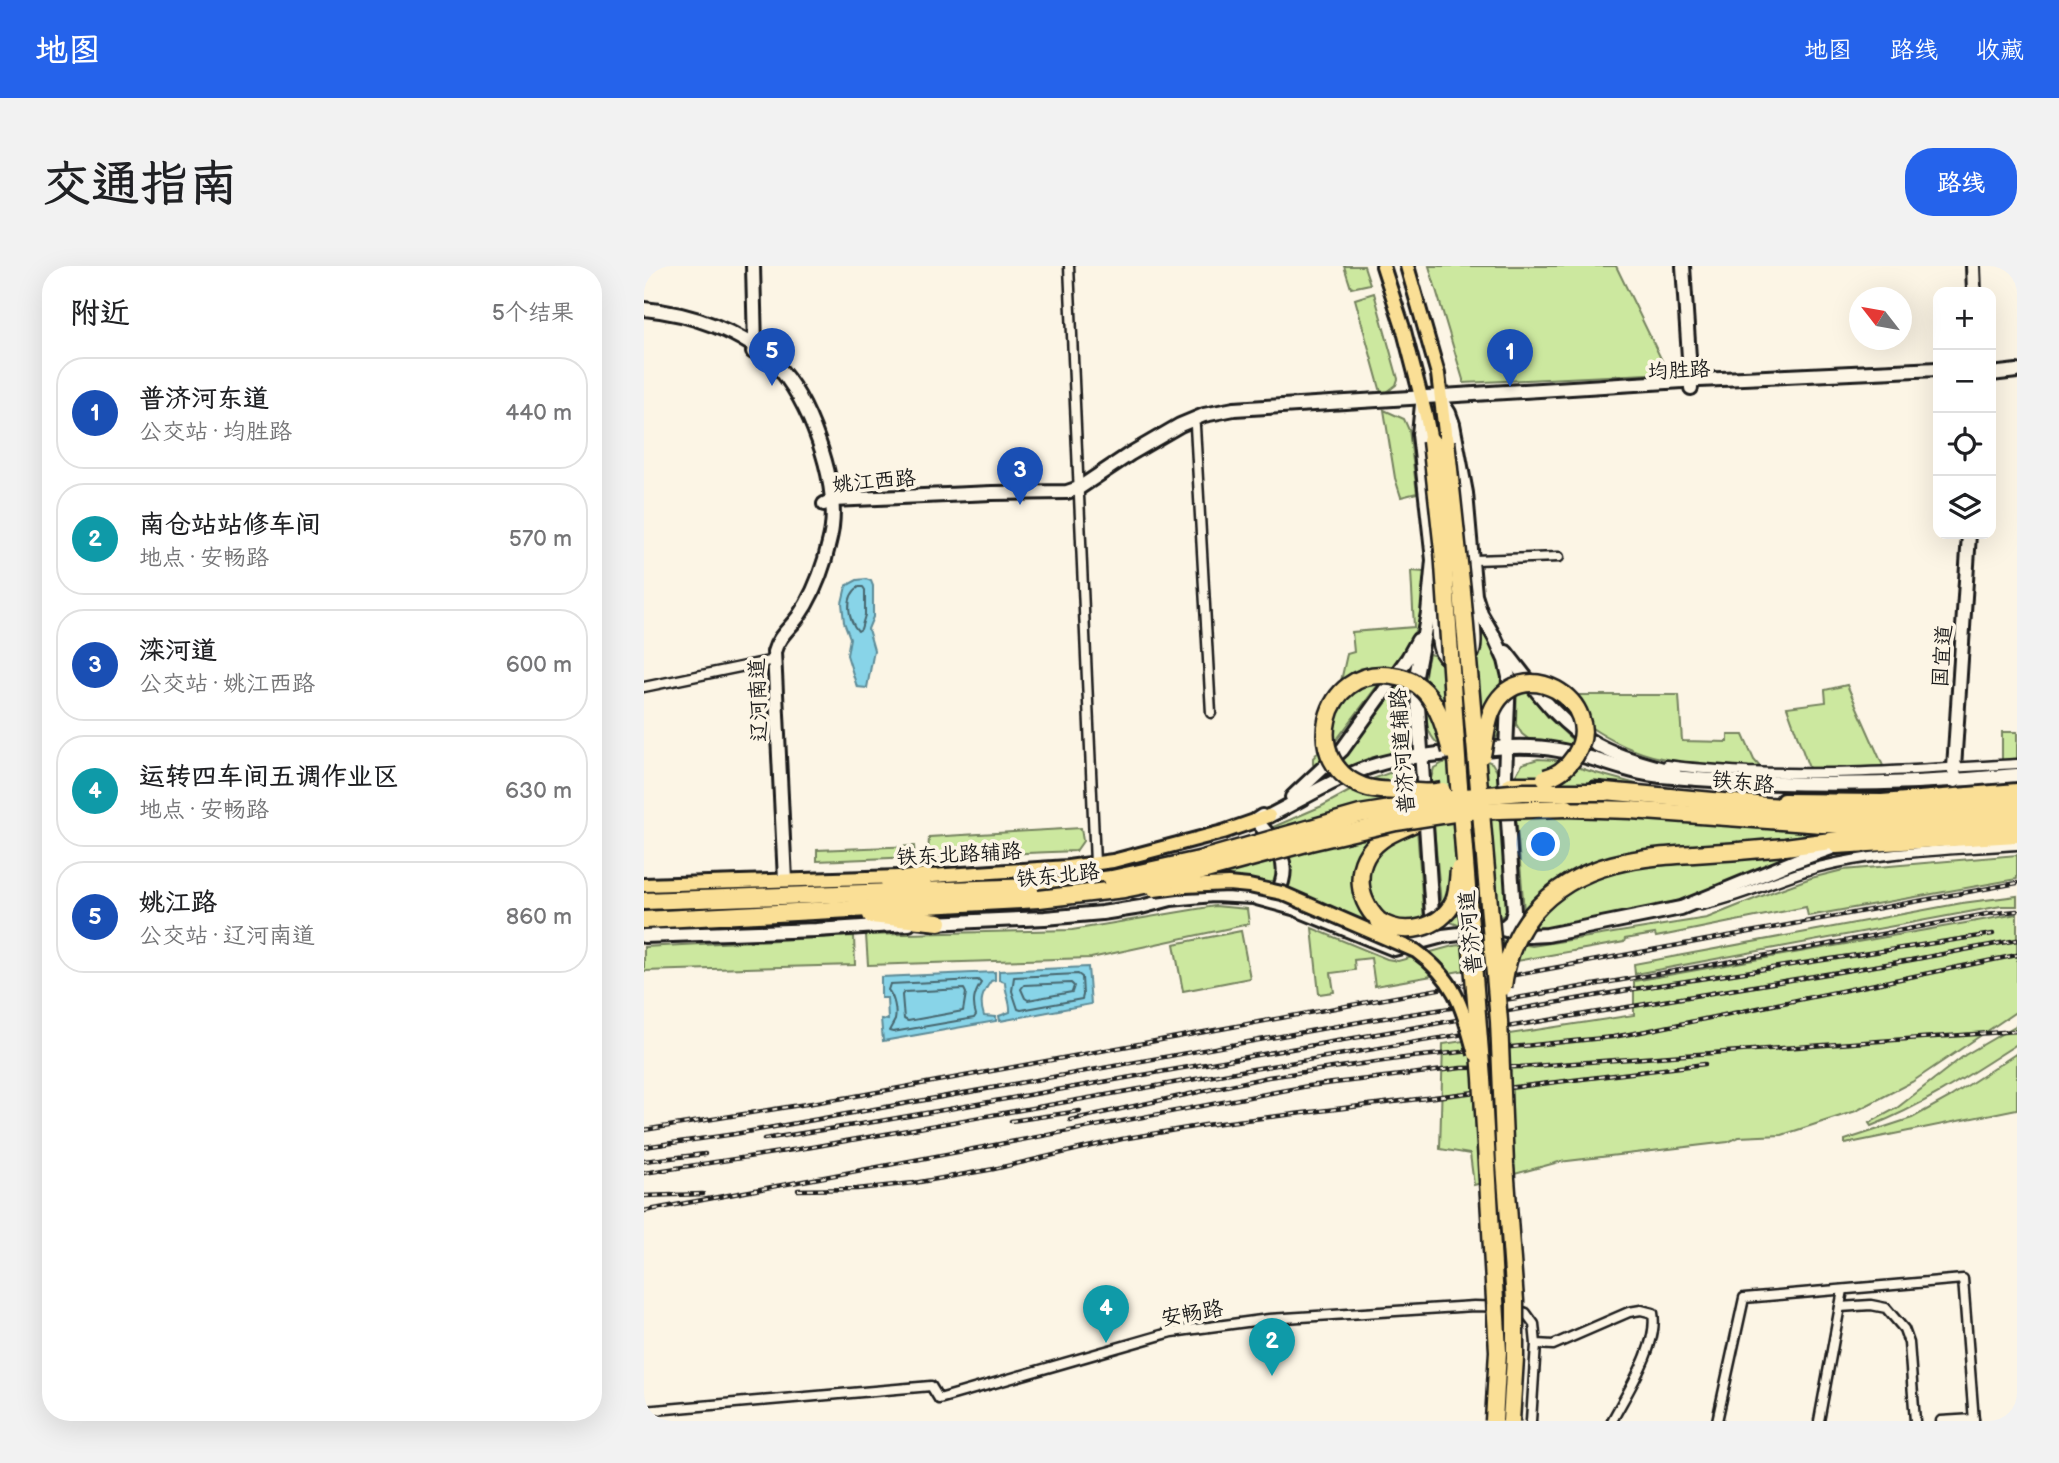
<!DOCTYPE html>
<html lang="zh">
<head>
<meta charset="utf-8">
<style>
	body { margin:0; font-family:"Balsamiq Sans","LXGW WenKai TC",sans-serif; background:#f2f2f2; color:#202124 }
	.controls { position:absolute; right:21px; top:21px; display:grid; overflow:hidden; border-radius:14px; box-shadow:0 7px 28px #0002 }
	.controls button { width:63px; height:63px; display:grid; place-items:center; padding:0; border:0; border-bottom:2px solid #e0e0e0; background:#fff; color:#202124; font:35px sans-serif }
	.compass { position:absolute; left:1205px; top:21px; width:63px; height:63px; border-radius:50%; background:#fff; box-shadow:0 7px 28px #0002; rotate:301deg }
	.you { position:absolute; left:900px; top:579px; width:24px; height:24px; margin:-18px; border:5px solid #fff; border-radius:50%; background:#1a73e8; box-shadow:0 0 0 10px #1a73e833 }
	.badge { display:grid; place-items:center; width:46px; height:46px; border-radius:50%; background:#2563eb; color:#fff; font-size:23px; font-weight:700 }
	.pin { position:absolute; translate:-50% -58px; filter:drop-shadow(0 2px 4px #0008) }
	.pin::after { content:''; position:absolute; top:37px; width:24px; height:21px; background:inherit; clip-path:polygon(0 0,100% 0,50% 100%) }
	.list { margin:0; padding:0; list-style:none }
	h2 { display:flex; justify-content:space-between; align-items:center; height:91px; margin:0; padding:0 28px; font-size:30px }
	h2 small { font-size:23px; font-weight:400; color:#757577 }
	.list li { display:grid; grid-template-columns:46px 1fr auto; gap:21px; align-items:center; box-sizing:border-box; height:112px; margin:0 14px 14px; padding:0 14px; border:2px solid #e0e0e0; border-radius:28px }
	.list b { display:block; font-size:26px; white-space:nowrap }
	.list p { margin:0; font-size:23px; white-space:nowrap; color:#757577 }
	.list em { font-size:23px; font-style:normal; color:#757577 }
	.icon { flex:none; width:38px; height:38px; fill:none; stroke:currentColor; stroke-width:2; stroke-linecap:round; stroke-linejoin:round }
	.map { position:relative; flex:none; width:1373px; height:1155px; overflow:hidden; border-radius:28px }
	header { display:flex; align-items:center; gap:42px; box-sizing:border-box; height:98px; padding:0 35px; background:#2563eb; color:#fff }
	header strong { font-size:33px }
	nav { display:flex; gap:38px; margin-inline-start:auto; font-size:24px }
	.intro { display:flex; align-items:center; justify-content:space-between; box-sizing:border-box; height:168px; padding:0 42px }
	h1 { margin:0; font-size:49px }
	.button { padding:18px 32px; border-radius:28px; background:#2563eb; color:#fff; font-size:24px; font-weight:700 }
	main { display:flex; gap:42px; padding:0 42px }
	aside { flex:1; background:#fff; border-radius:28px; box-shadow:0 7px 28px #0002 }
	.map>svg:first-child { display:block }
	.green { fill:#cce89f; stroke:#74825e; stroke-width:2 }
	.water { fill:#88d4e8; stroke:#5d8a96; stroke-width:2 }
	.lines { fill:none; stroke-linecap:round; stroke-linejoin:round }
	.shore { stroke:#47666e; stroke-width:2 }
	.street-casing { stroke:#1c1c1c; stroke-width:13 }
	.secondary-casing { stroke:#1c1c1c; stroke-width:18 }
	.primary-casing { stroke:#1c1c1c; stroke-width:18 }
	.highway-casing { stroke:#1c1c1c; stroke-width:21 }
	.street { stroke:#fcf5e5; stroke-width:8 }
	.secondary { stroke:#fcf5e5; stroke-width:12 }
	.primary { stroke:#fadf96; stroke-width:12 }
	.highway { stroke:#fadf96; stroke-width:16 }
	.rail-casing { stroke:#1c1c1c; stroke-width:4.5 }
	.rail { stroke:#fcf5e5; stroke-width:2; stroke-dasharray:5; stroke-linecap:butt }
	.primary-bridge-casing { stroke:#1c1c1c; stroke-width:18; stroke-linecap:butt }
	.highway-bridge-casing { stroke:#1c1c1c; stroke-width:21; stroke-linecap:butt }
	.primary-bridge { stroke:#fadf96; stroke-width:12 }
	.highway-bridge { stroke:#fadf96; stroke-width:16 }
	.labels { text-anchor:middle; stroke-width:7; stroke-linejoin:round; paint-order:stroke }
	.street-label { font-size:21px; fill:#1c1c1c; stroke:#fcf5e5 }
</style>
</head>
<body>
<header>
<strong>地图</strong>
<nav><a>地图</a><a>路线</a><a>收藏</a></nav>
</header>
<div class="intro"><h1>交通指南</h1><a class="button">路线</a></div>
<main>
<aside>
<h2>附近<small>5个结果</small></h2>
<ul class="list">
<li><span class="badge" style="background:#1a4fb4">1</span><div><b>普济河东道</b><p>公交站 · 均胜路</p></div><em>440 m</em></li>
<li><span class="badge" style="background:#0f9aa8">2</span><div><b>南仓站站修车间</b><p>地点 · 安畅路</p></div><em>570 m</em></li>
<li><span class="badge" style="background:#1a4fb4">3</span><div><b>滦河道</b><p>公交站 · 姚江西路</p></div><em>600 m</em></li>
<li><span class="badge" style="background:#0f9aa8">4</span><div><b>运转四车间五调作业区</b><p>地点 · 安畅路</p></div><em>630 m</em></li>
<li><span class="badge" style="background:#1a4fb4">5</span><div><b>姚江路</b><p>公交站 · 辽河南道</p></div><em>860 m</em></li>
</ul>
</aside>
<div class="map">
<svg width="1373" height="1155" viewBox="0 0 1373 1155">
	<rect width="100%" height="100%" fill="#fcf5e5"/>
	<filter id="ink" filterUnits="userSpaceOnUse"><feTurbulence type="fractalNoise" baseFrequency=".0143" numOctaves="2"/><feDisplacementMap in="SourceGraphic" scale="14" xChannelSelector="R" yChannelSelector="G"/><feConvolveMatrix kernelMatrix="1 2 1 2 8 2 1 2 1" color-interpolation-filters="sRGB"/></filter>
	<g filter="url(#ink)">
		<g class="green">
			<path d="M700 0H720L726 18 707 22Z"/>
			<path d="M785 0H972L1024 107 820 117Z"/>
			<path d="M730 27 754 113 752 119 738 130 711 33Z"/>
			<path d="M740 144 760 153 765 164 773 227 757 231 751 212Z"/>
			<path d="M767 305 781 306V329L774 359 764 379 672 501 669 498V492L676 484 695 424 703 388 710 386 708 366 770 361Z"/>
			<path d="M840 367C846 378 854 389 857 401 862 416 864 470 846 477 839 480 805 481 797 480 773 465 779 412 785 388L792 390 801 401 816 404C834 393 837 391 836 370Z"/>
			<path d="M766 406 768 467 765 478 693 513 678 514 677 506 726 458Z"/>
			<path d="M873 409 904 451 939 484 887 475 878 468 872 458Z"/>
			<path d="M1203 419 1240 502 1166 505 1143 441 1182 436 1181 424Z"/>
			<path d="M908 423 932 429H1035L1038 475 1084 476V469H1099L1110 494 1117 502C1051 497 1002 500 945 460 929 449 920 445 907 430Z"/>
			<path d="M1358 466H1373V495L1358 496Z"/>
			<path d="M837 492 848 497 854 507 864 641 861 648 854 653 814 659 804 655 798 650 786 516 790 502 799 497Z"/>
			<path d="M894 493 911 494 952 507 1180 569 1129 597 1079 619 1037 634 985 647 895 663 881 657 869 514 878 498Z"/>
			<path d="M745 507C757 507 765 510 770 522L780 656 778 665 772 672H759L640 623 639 576 627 562 678 540 726 514Z"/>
			<path d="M437 562 439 575 432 585 284 591 285 571Z"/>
			<path d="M270 580 271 591 173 595V584Z"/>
			<path d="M1373 589V613L1164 650 1162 641 1012 671 1011 668 981 673 980 676 731 720 727 692 710 694 711 704 687 707 690 726 675 728 668 662 743 693 754 695 809 680 855 674 888 680 1063 652 1128 626 1167 612 1199 604Z"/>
			<path d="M635 590 634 621 566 613 567 609Z"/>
			<path d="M1373 630V640H1357L991 708 990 698 1318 637Z"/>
			<path d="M571 640 603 643 605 658 447 692 224 699 222 669 428 664Z"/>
			<path d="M1373 648V745L1268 816 1212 845 1138 869 1095 871 1084 876 915 896 830 919 826 888 796 883 799 778 990 749V715Z"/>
			<path d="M597 665 606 712 539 725 530 678Z"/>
			<path d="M210 670 211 699 0 705V681Z"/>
			<path d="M1373 759V778C1325 809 1280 839 1227 860L1225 857 1253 842 1321 789Z"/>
			<path d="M1373 787V843L1201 878V874L1268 852 1306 831Z"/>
		</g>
		<g class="water">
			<path d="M222 313 227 315 229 320V351L224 363 230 384 223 422 213 421 203 389 206 372 200 356 198 337 202 320 213 314Z"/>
			<path d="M444 701 447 738 356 755 355 750 366 746C367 736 361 727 361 716L355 714V705Z"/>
			<path d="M351 706V714L347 715C338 728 335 735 340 750L352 751V755L239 775 237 753 244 754 243 732H237V711Z"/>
		</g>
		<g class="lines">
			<g class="shore">
				<path d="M215 321H219L221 324V349L217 363 214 365C204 354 200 330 215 321Z"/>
				<path d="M434 708 438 711 439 729 438 733 377 744 374 743 368 725 370 711Z"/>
				<path d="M334 714 337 717C330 728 328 736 332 749L330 752 249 766 245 765C247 761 249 758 251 754 253 744 250 731 244 724L246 718Z"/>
				<path d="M427 717 430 720 428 726 384 734 381 732 377 723 380 719Z"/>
				<path d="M320 723 322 727 319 745 264 755 260 753 258 729 260 726Z"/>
			</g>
			<defs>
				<g id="street">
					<path d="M425 0 451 597"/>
					<path d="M551 160 567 447"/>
					<path d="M830 294 915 291"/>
					<path d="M792 314C792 326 793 337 792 349 791 378 791 411 830 389 836 375 829 352 831 335"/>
					<path d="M0 421 130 394"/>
					<path d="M1023 499C1050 503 1077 504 1104 506 1194 510 1283 503 1373 498"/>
					<path d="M1057 639C1098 631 1135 611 1175 601 1239 585 1308 584 1373 579"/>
					<path d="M1196 1041 1227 1039 1242 1042 1260 1063 1265 1077 1271 1155"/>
					<path d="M892 1078 909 1079 985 1046 997 1044 1009 1047C1015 1079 983 1126 968 1155"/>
					<path d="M0 1145 287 1120 295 1133 528 1066 625 1053 830 1040 865 1041 882 1047 890 1058 892 1078 887 1155"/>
					<path d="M1073 1155 1100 1032 1319 1013 1330 1155"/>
					<path d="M1175 1155 1199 1024"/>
					<path d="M1297 1155 1330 1153"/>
				</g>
				<g id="secondary">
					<path d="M1039 0 1047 122"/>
					<path d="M1329 0 1330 26"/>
					<path d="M0 43C45 47 99 65 131 98 165 132 194 214 188 261 187 272 183 283 181 293 175 313 166 334 154 351 145 363 134 371 130 386L141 614"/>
					<path d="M109 86 111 81 109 0"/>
					<path d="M1347 108 1373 105"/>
					<path d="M798 136 805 147 809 158 822 227 831 329 837 348 851 372 861 394 865 411 861 510 870 645 867 655 858 663"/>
					<path d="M778 138 775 168 789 294 784 347 772 410 788 648 791 663"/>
					<path d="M180 238 188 234 348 227 423 226 435 222 486 188 536 159 560 149 590 143 1055 114 1294 103"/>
					<path d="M862 386C889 420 914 458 953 479 977 492 1004 499 1030 506"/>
					<path d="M1311 515 1310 502 1325 268"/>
					<path d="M648 531 698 484 764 392 774 374"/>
					<path d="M618 550 612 554C632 578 650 596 633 628L627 630"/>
					<path d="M625 550C661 532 696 509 735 498 757 491 781 490 803 487 841 483 877 477 914 484 949 490 982 507 1017 510 1136 521 1255 520 1373 509"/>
					<path d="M287 657 401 652 458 647 497 641 527 633 569 629 609 631 649 642 750 683 799 670 858 663 884 670 903 669 1037 642 1151 595 1201 577"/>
					<path d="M0 670 172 664 265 658"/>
				</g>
				<g id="primary">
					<path d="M739 0 760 65 782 150 787 175"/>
					<path d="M763 0 794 108 802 175"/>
					<path d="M1139 534 1238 535 1373 524"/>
					<path d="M1192 581 1373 570"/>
					<path d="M273 611 424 601 469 595 579 566 625 550"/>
					<path d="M0 619 255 611"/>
				</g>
				<g id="highway">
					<path d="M867 519H893"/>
					<path d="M950 524 1123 540 1184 544H1258L1373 535"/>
					<path d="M923 542 987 544 1178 558 1219 559 1298 555 1373 548"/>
					<path d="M1095 585 1141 581 1218 571 1373 560"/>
					<path d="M245 616 281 611"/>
					<path d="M0 635 414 620 468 613"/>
					<path d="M227 649 295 656"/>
					<path d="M0 654C132 647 263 640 395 633"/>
					<path d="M735 655C711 631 709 595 737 574 749 565 764 561 777 554"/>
				</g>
			</defs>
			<use href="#street" class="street-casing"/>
			<use href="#secondary" class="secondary-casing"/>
			<use href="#primary" class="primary-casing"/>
			<use href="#highway" class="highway-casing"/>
			<use href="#street" class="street"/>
			<use href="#secondary" class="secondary"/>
			<use href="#primary" class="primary"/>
			<use href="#highway" class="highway"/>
			<defs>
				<g id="rail">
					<path d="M426 854 624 811 768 791 969 771 997 766 1373 689"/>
					<path d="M367 855 436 845"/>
					<path d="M0 864 206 831 1373 617"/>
					<path d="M120 873 236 855 990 723 1349 668"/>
					<path d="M0 881 91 868 727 754 873 732 1164 682 1343 648 1373 645"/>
					<path d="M0 895 61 888"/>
					<path d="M0 907 168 881 597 805 1267 694 1373 674"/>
					<path d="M154 924 213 923 270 917 350 903 478 873 561 859 1061 798"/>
					<path d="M0 930 59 928"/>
					<path d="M0 945 664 820 817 802 876 801 1373 765"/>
				</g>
			</defs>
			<use href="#rail" class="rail-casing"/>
			<use href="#rail" class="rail"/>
			<defs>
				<path id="primary-bridge" d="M510 624 541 620 584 618 605 620 638 627 772 685C813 715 818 741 831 788"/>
				<g id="highway-bridge">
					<path d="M787 175 799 284 814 507 838 812 854 1085 850 1155"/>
					<path d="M802 175 818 325 855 755 861 899 871 1035V1092L867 1155"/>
					<path d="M838 489C841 476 842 460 847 447 873 382 966 435 931 490 923 502 914 509 901 512"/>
					<path d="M798 525C784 528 770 526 756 525 745 524 735 525 724 522 653 501 678 398 749 410 766 412 780 421 788 435 798 450 802 468 807 485"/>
					<path d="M468 613 555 594 716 548 821 531 879 526H962"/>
					<path d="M395 633 480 623 521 615 666 576 752 556 823 545 923 542"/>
					<path d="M735 655C759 671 797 663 810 635 814 625 814 613 815 603"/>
					<path d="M859 721C862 694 871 669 889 647 942 585 1021 591 1095 585"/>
				</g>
			</defs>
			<use href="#primary-bridge" class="primary-bridge-casing"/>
			<use href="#highway-bridge" class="highway-bridge-casing"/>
			<use href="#primary-bridge" class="primary-bridge"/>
			<use href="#highway-bridge" class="highway-bridge"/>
		</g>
	</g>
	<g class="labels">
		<g class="street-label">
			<text transform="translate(1035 104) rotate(-3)" y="7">均胜路</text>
			<text transform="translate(230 215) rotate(-5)" y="7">姚江西路</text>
			<text transform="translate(1298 390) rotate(-86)" y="7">国宜道</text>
			<text transform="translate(114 434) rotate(-92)" y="7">辽河南道</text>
			<text transform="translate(758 485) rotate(-94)" y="7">普济河道辅路</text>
			<text transform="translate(1099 516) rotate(6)" y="7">铁东路</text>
			<text transform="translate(315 588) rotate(-3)" y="7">铁东北路辅路</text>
			<text transform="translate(414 609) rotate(-6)" y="7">铁东北路</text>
			<text transform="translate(826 666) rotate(-95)" y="7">普济河道</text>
			<text transform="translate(548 1047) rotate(-10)" y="7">安畅路</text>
		</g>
	</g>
</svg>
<div class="controls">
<button>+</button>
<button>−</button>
<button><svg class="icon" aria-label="locate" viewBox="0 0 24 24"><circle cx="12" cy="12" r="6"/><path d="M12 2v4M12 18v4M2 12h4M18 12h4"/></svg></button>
<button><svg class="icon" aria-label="layers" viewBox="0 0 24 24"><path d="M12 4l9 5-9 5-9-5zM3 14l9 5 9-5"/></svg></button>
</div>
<svg class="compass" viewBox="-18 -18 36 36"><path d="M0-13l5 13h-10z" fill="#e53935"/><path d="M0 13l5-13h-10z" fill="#757577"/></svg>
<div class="you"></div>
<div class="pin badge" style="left:866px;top:121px;background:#1a4fb4">1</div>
<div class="pin badge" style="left:628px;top:1110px;background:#0f9aa8">2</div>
<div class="pin badge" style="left:376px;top:239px;background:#1a4fb4">3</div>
<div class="pin badge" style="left:462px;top:1077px;background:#0f9aa8">4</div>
<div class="pin badge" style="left:128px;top:120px;background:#1a4fb4">5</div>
</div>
</main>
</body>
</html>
